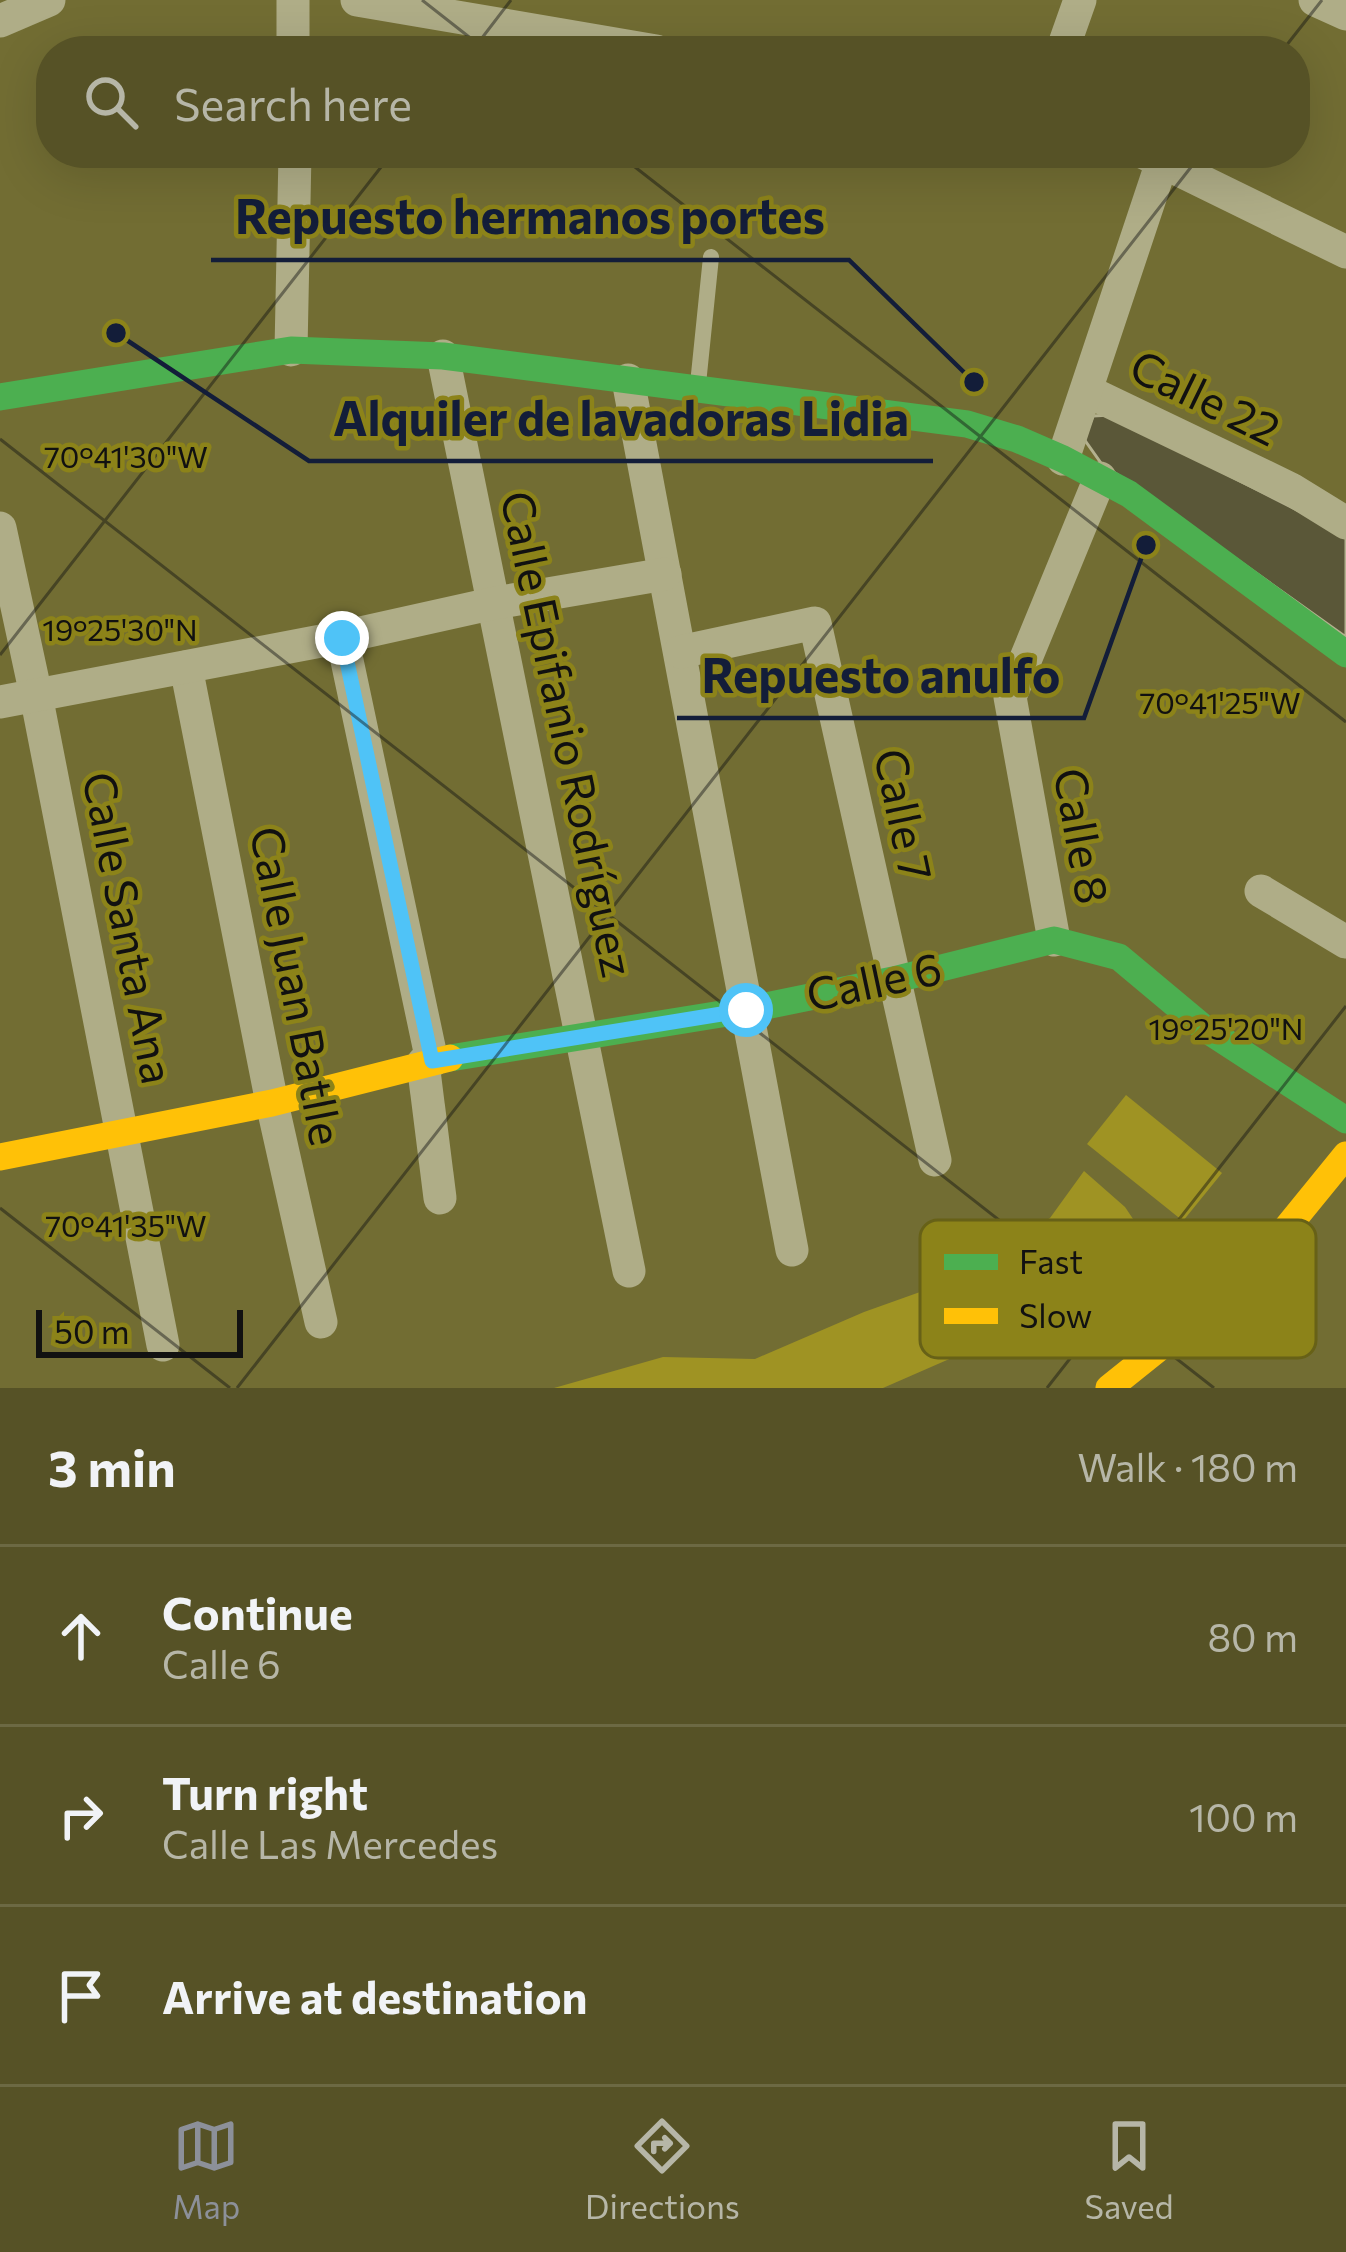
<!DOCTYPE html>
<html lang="en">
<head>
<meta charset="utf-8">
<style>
	body { margin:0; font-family:Commissioner,sans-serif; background:#5c582e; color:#f1f3f6 }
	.scale { position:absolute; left:36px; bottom:30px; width:207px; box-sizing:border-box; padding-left:12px; border:6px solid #111; border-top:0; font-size:33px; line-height:42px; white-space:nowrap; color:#111; -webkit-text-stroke:9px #8c8319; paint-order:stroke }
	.stop { position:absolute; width:36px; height:36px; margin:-27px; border:9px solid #4fc3f7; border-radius:50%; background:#fff }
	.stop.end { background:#4fc3f7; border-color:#fff; box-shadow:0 3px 12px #0008 }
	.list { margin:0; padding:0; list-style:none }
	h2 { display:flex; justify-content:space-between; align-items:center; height:156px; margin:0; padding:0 48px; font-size:51px }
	h2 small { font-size:39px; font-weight:400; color:#b6b6a7 }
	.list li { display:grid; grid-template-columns:78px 1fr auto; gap:36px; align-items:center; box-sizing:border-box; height:180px; padding:0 48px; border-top:3px solid #6c6943 }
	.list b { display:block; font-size:45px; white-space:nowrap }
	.list p { margin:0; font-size:39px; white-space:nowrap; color:#b6b6a7 }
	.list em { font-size:39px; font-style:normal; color:#b6b6a7 }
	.icon { flex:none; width:66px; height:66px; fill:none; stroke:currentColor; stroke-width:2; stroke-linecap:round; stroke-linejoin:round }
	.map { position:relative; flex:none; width:1346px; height:1388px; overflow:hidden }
	.search { position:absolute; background:#565226; box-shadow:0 12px 48px #0002; left:36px; right:36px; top:36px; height:132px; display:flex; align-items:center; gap:30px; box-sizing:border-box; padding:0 42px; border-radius:48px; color:#b6b6a7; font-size:45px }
	.sheet { height:696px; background:#565226 }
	nav { display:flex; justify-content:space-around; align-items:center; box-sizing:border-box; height:168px; border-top:3px solid #6c6943; background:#565226; font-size:33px; color:#b6b6a7 }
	nav a { display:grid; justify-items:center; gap:6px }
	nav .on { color:#8c9099 }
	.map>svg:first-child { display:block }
	.green { fill:#9f9323 }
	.building { fill:#5a5738; stroke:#b4b18f; stroke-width:3 }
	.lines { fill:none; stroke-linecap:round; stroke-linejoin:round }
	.lane { stroke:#afad87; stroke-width:16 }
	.street { stroke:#afad87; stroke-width:33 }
	.fast { stroke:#4caf50; stroke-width:27 }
	.slow { stroke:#ffc107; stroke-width:27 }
	.route { stroke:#4fc3f7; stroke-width:15 }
	.ticks { fill:none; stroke:#111; stroke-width:3; stroke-opacity:0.45 }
	.labels { text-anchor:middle; stroke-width:9; stroke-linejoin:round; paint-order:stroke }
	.street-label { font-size:45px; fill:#111; stroke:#8c8319 }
	.key { fill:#8c8319; stroke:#676117; stroke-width:3 }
	.key-label { font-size:33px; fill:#111 }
	.ticks-label { font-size:30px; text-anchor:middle; fill:#111; stroke:#8c8319; stroke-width:9; stroke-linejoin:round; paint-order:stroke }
	.leader { fill:none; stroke:#131d39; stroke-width:4.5 }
	.callout-dot { fill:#131d39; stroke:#8c8319; stroke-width:4.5 }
	.callout-label { font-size:48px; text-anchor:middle; font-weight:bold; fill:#131d39; stroke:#8c8319; stroke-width:9; stroke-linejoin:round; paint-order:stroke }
</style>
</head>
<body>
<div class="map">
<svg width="1346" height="1388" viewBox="0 0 1346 1388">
	<rect width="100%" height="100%" fill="#726d33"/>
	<g class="green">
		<path d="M1126 1095 1222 1173 1183 1221 1087 1144Z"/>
		<path d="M1084 1171 1125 1207 1156 1253 1073 1305 883 1388H554L663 1357 755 1359 864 1312 934 1287 1050 1218Z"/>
	</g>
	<path class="building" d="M1111 415 1346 535V637L1101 463 1084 439 1093 416Z"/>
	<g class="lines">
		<path class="lane" d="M698 384 711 257"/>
		<g class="street">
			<path d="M293 0V51"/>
			<path d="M357 0 656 51"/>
			<path d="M1315 0 1346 14"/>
			<path d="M0 21 49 0"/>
			<path d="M1062 51 1080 0"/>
			<path d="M1144 153 1346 252"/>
			<path d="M291 350 295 153"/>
			<path d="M443 356 629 1271"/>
			<path d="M628 380 792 1250"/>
			<path d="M1087 391 1291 489 1346 523"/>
			<path d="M1063 459 1162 162"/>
			<path d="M0 528 36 695 163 1345"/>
			<path d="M342 637 432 1061"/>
			<path d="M680 652 815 623 935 1160"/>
			<path d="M186 667 272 1103 321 1322"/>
			<path d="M0 702 342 637 495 603 665 574"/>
			<path d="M1261 891 1346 942"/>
			<path d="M1054 940 1010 697 1100 478"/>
			<path d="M423 1063 440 1198"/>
		</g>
		<g class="fast">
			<path d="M0 397 291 350 443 356 967 424 1017 439 1063 459 1129 494 1346 654"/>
			<path d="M450 1058 746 1010 893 980 1054 940 1119 957 1204 1028 1346 1120"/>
		</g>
		<g class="slow">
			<path d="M0 1157 272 1103 450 1058"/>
			<path d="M1109 1388 1245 1279 1346 1155"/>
		</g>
	</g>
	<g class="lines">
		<path class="route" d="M342 638 432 1061 746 1010"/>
	</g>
	<path class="ticks" d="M422 0 487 51M472 51 511 0M1282 51 1322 0M617 153 1346 722M0 439 1214 1388M0 655 392 153M0 1208 230 1388M237 1388 1202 153M1047 1388 1346 1006"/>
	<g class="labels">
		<g class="street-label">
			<text transform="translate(1205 398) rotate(26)" y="16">Calle 22</text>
			<text transform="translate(567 734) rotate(78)" y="16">Calle Epifanio Rodríguez</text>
			<text transform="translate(903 815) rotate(78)" y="16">Calle 7</text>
			<text transform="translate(1081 836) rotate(80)" y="16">Calle 8</text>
			<text transform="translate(128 928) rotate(79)" y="16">Calle Santa Ana</text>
			<text transform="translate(874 982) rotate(-12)" y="16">Calle 6</text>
			<text transform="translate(296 986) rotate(79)" y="16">Calle Juan Batlle</text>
		</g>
	</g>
	<rect x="920" y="1220" width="396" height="138" rx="18" class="key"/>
	<rect x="944" y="1254" width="54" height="16" fill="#4caf50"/>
	<rect x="944" y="1308" width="54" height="16" fill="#ffc107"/>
	<g class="key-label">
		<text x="1019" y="1274">Fast</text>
		<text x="1019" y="1328">Slow</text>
	</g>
	<g class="ticks-label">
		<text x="126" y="468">70°41'30"W</text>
		<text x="120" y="641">19°25'30"N</text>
		<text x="1220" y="714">70°41'25"W</text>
		<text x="1226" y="1040">19°25'20"N</text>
		<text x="126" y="1237">70°41'35"W</text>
	</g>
	<path class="leader" d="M974 382L849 260H211M116 333L309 461H933M1146 545L1084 718H677"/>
	<g class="callout-dot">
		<circle cx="974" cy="382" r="12"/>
		<circle cx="116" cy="333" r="12"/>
		<circle cx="1146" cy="545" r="12"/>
	</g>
	<g class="callout-label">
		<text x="530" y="234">Repuesto hermanos portes</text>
		<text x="621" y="436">Alquiler de lavadoras Lidia</text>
		<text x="881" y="693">Repuesto anulfo</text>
	</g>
</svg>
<div class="scale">50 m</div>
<div class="stop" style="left:746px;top:1010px"></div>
<div class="stop end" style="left:342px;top:638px"></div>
<div class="search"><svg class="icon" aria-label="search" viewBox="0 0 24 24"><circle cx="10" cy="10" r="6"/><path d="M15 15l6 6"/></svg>Search here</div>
</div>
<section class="sheet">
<h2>3 min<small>Walk · 180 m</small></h2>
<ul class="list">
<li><svg class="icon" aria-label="ahead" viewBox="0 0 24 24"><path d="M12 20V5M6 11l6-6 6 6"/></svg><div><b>Continue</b><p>Calle 6</p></div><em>80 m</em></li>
<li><svg class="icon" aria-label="right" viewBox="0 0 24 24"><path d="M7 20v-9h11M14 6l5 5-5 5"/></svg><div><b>Turn right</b><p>Calle Las Mercedes</p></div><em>100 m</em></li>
<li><svg class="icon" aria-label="arrive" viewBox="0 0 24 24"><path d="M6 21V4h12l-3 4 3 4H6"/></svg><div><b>Arrive at destination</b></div></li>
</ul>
</section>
<nav>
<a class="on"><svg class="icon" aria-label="map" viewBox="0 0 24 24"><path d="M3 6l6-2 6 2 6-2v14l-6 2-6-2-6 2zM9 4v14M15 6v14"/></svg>Map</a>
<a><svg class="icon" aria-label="directions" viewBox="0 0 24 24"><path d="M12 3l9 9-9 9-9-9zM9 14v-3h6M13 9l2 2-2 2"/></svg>Directions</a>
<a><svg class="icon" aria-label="saved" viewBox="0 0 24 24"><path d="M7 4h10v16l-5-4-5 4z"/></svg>Saved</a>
</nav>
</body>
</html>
